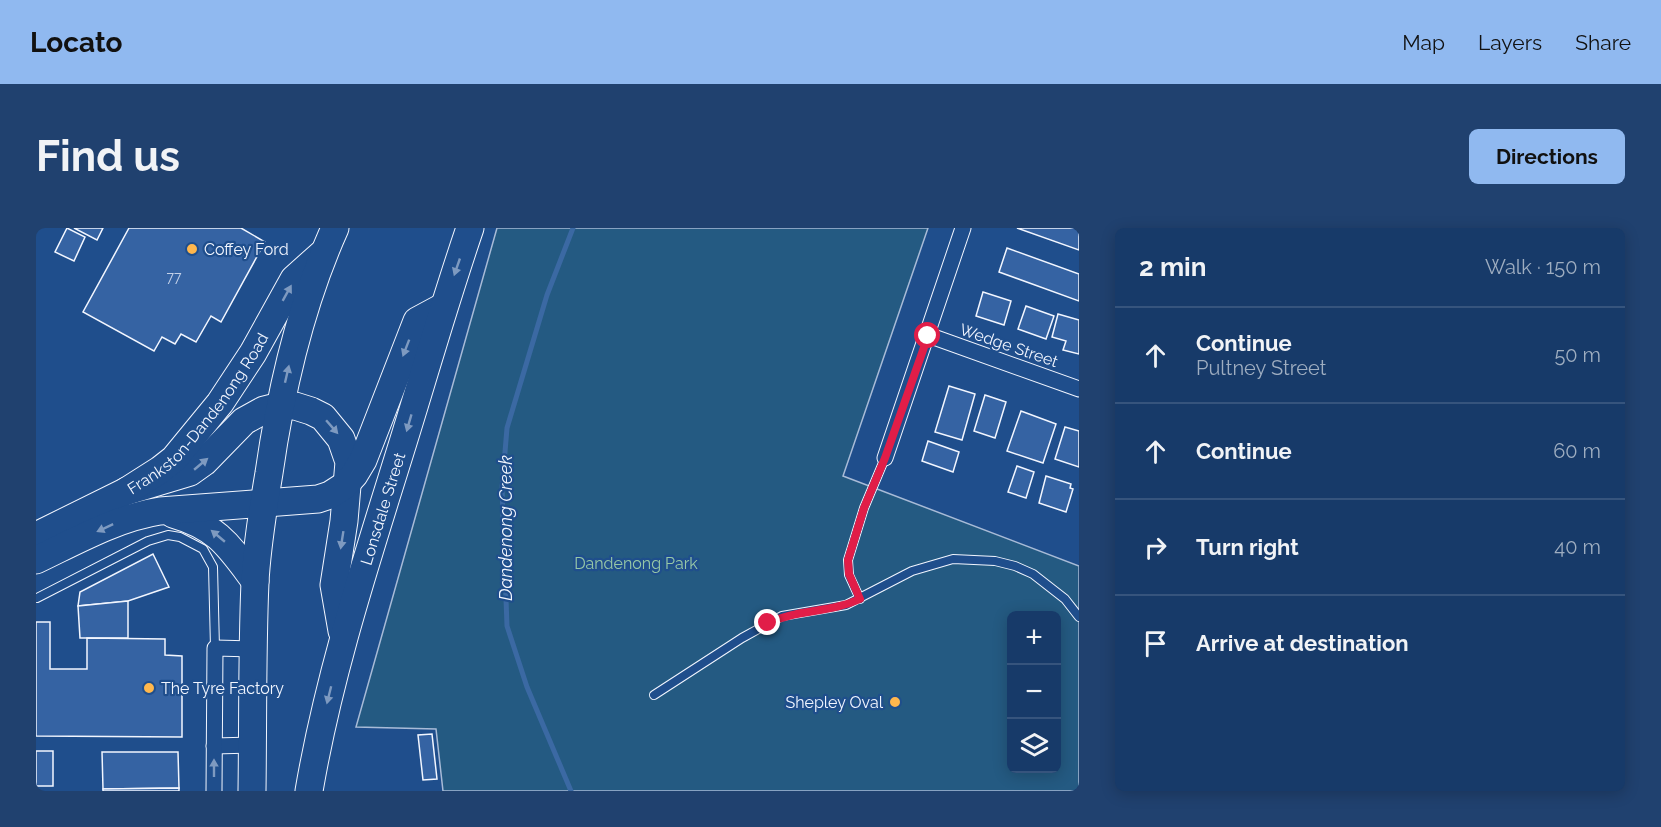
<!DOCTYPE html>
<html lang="en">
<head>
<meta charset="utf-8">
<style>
	body { margin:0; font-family:Raleway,sans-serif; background:#20416f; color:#f1f3f6 }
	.controls { position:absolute; right:18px; bottom:18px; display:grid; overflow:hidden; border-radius:9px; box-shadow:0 3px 15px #0003 }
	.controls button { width:54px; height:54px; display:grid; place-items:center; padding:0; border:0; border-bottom:2px solid #36547d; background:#173a69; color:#f1f3f6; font:30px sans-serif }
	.stop { position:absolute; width:18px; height:18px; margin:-14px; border:4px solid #e11d48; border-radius:50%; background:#fff }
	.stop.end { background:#e11d48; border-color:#fff; box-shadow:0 2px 6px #0008 }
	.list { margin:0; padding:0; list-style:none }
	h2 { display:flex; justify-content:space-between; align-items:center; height:78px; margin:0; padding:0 24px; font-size:26px }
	h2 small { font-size:20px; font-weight:400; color:#9eadc0 }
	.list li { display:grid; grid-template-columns:39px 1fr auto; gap:18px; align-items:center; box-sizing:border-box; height:96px; padding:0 24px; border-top:2px solid #36547d }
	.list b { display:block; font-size:22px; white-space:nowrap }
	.list p { margin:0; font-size:20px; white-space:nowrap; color:#9eadc0 }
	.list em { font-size:20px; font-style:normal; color:#9eadc0 }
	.icon { flex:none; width:33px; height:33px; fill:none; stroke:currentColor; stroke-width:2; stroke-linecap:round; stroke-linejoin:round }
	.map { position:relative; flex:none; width:1043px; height:563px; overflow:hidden; border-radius:9px }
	header { display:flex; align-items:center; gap:36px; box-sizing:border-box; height:84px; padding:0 30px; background:#90b9f0; color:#111 }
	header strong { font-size:28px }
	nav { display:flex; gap:33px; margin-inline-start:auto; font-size:21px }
	.intro { display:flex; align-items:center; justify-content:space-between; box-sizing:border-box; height:144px; padding:0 36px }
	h1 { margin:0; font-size:42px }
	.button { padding:15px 27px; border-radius:9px; background:#90b9f0; color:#111; font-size:21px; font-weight:700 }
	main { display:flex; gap:36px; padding:0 36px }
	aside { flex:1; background:#173a69; border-radius:9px; box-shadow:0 3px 15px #0003 }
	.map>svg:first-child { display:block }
	.green { fill:#245a82; stroke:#a8bbd7; stroke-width:1.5; fill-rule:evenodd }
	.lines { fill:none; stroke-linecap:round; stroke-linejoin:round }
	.stream { stroke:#3b69a3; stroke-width:5 }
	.building { fill:#3563a3; stroke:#f2f6ff; stroke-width:1.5 }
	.lane-casing { stroke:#f2f6ff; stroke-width:10 }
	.street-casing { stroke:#f2f6ff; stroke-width:17 }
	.highway-casing { stroke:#f2f6ff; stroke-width:29 }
	.lane { stroke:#1f4e8c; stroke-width:8 }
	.street { stroke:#1f4e8c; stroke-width:15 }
	.highway { stroke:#1f4e8c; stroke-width:27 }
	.oneway { fill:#7e9ac0 }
	.route { stroke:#e11d48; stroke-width:8 }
	.poi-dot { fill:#ffb74d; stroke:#1f4e8c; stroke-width:2 }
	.labels { text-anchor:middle; stroke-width:4.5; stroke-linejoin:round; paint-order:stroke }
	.number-label { font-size:14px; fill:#c3d1e8 }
	.poi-label { font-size:16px; fill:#f2f6ff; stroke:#1f4e8c; text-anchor:start }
	.street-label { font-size:16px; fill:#f2f6ff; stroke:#1f4e8c }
	.park-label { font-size:16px; fill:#97c8a6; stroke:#1f4e8c }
	.water-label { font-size:18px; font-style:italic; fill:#f2f6ff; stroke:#1f4e8c }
</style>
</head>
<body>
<header>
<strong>Locato</strong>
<nav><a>Map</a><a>Layers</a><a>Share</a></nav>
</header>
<div class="intro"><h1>Find us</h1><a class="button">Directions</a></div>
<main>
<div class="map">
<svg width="1043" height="563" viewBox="0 0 1043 563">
	<rect width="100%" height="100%" fill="#1f4e8c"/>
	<path class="green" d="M461 0H892L807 248 1043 338V563H407L400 501 320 499ZM975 388H1020V540H975Z"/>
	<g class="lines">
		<path class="stream" d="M535 563 491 459 471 398 466 260 471 200 511 67 537 0"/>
	</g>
	<g class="building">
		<path d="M31 0 49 9 38 33 19 24Z"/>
		<path d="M38 0H67L61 12Z"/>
		<path d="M93 0H205L229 14 185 94 175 88 160 114 145 106 139 116 126 109 118 123 47 84Z"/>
		<path d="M981 0H1043V22Z"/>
		<path d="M971 20 1043 46V73L963 44Z"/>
		<path d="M947 64 975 73 968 97 940 88Z"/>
		<path d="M990 78 1018 88 1010 111 982 101Z"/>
		<path d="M1022 86 1043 92V126L1027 122 1030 113 1016 109Z"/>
		<path d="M913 158 939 166 926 212 899 204Z"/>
		<path d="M949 167 970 174 959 210 938 203Z"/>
		<path d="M985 183 1020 196 1007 235 971 223Z"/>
		<path d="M1029 199 1043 203V239L1019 231Z"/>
		<path d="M892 213 923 224 917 244 886 233Z"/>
		<path d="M981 238 998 244 990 270 972 264Z"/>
		<path d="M1010 248 1035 256 1034 260 1037 261 1030 284 1003 275Z"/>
		<path d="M117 326 133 359 92 373 42 378 44 364Z"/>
		<path d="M92 373V410H44L42 378Z"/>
		<path d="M0 394H14V441H51V410L129 411V427L146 428V509L0 508Z"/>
		<path d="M396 506 401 551 387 552 382 507Z"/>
		<rect x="0" y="523" width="17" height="35"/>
		<path d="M66 524H142L143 560 67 561Z"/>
		<path d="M143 560V563H67V561Z"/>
	</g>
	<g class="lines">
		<defs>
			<g id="lane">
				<path d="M1 370 112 313 132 307 144 309 167 321 177 339 179 420"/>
				<path d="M824 371 813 347 812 332 828 280 849 230"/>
				<path d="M618 467 706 410 746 388 810 377 876 343 917 331 959 333 979 338 997 346 1029 371 1043 389"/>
			</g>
			<g id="street">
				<path d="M892 107 1043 161"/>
				<path d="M849 230 927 0"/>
				<path d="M178 518 217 517"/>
				<path d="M178 563 179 420 218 421"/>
			</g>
			<g id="highway">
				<path d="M91 263 154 244 168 234 208 193 228 182 244 178H259L275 183 287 189 305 211 313 234 308 293 298 357 306 403"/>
				<path d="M137 286C182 299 193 318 219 353"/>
				<path id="s1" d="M0 308 91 263 124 242 138 231 184 175 217 125 258 51 286 26"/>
				<path d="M0 332C40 313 80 290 124 283L282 271 294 267 308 258 318 247 327 232 381 93 407 79"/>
				<path d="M216 563C217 493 216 423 219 354 221 317 227 281 233 245 245 161 264 78 299 0"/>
				<path id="s2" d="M273 563C293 446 330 334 365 221 388 147 409 73 434 0"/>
			</g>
		</defs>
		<use href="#lane" class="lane-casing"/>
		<use href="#street" class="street-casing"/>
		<use href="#highway" class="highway-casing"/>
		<use href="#lane" class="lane"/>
		<use href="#street" class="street"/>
		<use href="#highway" class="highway"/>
	</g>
	<defs><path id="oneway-solid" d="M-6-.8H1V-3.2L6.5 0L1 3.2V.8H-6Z" transform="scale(1.5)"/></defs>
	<g class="oneway">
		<use href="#oneway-solid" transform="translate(421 39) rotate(109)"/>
		<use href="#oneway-solid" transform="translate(251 65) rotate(-61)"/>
		<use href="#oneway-solid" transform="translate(370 120) rotate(111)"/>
		<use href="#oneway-solid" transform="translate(251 146) rotate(-77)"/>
		<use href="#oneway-solid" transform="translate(373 195) rotate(106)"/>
		<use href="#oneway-solid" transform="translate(296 199) rotate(49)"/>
		<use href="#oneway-solid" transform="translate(165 236) rotate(-40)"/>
		<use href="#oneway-solid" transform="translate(69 300) rotate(155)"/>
		<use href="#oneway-solid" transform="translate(182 308) rotate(-140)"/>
		<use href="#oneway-solid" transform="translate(306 312) rotate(99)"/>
		<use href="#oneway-solid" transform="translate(293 467) rotate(104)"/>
		<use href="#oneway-solid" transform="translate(178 540) rotate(-90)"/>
	</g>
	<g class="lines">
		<path class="route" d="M732 395C762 381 794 385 824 371L813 346 812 332 828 280 849 230 892 108"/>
	</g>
	<g class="poi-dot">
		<circle cx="156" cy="21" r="6"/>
		<circle cx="113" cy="460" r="6"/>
		<circle cx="859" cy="474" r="6"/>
	</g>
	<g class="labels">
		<g class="number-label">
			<text x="138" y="54">77</text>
		</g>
		<g class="poi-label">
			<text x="168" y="27">Coffey Ford</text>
			<text x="125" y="466">The Tyre Factory</text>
			<text x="847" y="480" text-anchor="end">Shepley Oval</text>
		</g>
		<g class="street-label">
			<text transform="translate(973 117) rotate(19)" y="6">Wedge Street</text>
			<text dy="6" stroke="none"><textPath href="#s1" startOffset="208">Frankston-Dandenong Road</textPath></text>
			<text dy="6" stroke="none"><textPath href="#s2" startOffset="292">Lonsdale Street</textPath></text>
		</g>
		<g class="park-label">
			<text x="600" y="341">Dandenong Park</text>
		</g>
		<g class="water-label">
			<text transform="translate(470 300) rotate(-90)" y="6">Dandenong Creek</text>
		</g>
	</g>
</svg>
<div class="controls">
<button>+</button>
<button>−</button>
<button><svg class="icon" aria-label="layers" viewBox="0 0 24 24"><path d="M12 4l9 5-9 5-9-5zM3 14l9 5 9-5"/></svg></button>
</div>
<div class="stop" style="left:892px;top:108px"></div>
<div class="stop end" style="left:732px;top:395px"></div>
</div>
<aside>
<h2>2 min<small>Walk · 150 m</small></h2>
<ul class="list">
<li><svg class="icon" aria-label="ahead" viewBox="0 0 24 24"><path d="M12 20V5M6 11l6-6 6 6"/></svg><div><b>Continue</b><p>Pultney Street</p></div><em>50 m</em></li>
<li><svg class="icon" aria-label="ahead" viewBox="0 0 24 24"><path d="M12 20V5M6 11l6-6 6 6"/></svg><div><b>Continue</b></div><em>60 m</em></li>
<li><svg class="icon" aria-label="right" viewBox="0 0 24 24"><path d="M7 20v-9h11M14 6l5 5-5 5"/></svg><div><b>Turn right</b></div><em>40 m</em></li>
<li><svg class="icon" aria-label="arrive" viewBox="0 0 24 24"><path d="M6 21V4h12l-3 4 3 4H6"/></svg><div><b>Arrive at destination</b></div></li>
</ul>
</aside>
</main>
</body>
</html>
